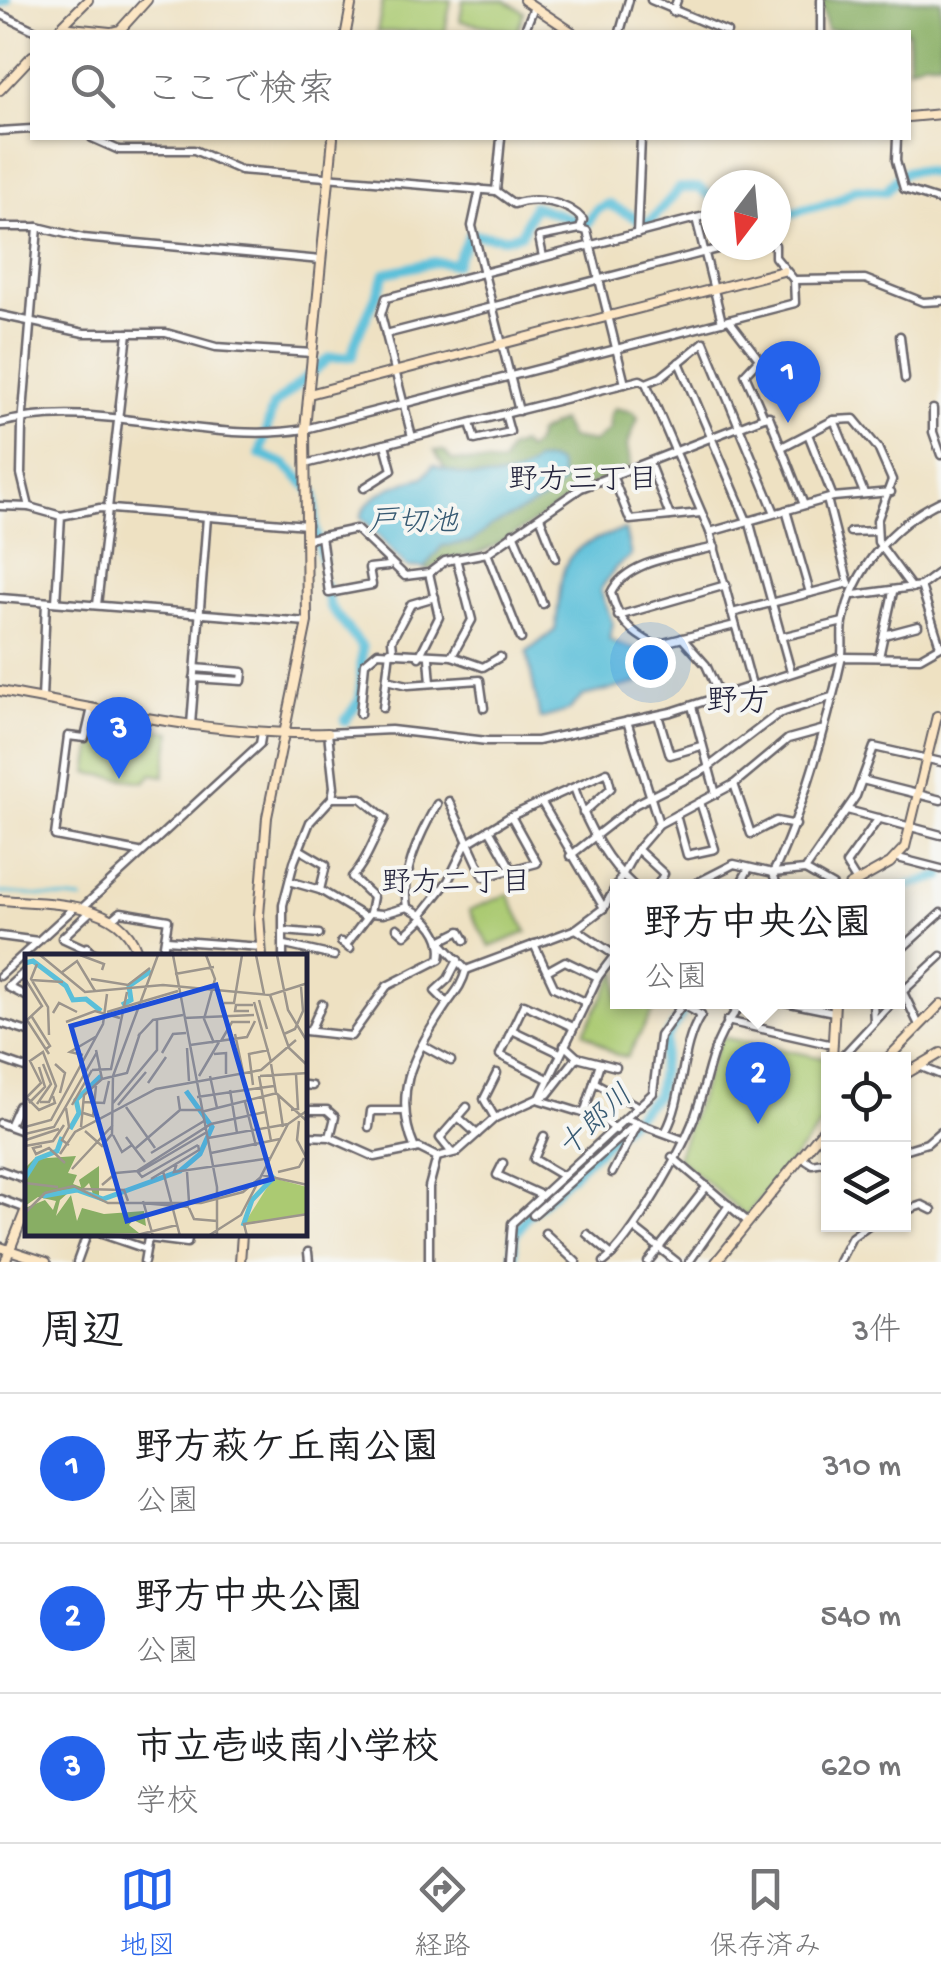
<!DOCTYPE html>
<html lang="ja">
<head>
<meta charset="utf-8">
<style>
	body { margin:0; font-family:"Gochi Hand","Klee One",sans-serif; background:#f2f2f2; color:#202124 }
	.controls { position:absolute; right:30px; bottom:30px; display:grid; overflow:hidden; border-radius:0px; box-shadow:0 2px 8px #0004 }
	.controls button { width:90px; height:90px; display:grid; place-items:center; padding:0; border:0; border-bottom:2px solid #e0e0e0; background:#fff; color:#202124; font:50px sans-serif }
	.compass { position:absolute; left:701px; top:170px; width:90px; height:90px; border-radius:50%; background:#fff; box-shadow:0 2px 8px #0004; rotate:196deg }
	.you { position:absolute; left:650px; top:662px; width:35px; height:35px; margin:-25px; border:8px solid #fff; border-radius:50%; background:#1a73e8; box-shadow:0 0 0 15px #1a73e833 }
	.badge { display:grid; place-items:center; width:65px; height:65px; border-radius:50%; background:#2563eb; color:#fff; font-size:32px; font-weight:700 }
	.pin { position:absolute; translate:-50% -82px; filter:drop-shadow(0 2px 5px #0008) }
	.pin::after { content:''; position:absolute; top:52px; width:35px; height:30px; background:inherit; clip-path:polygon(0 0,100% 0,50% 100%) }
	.popup { position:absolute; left:610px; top:879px; width:295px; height:130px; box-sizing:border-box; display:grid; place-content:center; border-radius:0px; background:#fff; filter:drop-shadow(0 2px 8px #0005); font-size:32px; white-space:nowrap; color:#757577 }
	.popup b { font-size:38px; color:#202124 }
	.popup::after { content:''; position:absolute; left:50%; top:100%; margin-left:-20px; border:20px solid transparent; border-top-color:#fff }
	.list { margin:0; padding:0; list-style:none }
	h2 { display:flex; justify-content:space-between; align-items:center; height:130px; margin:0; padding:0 40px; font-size:42px }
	h2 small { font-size:32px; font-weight:400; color:#757577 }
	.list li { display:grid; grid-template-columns:65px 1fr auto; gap:30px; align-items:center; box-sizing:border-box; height:150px; padding:0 40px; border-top:2px solid #e0e0e0 }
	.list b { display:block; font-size:38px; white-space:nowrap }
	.list p { margin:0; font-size:32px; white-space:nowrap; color:#757577 }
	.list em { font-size:32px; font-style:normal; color:#757577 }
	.icon { flex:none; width:55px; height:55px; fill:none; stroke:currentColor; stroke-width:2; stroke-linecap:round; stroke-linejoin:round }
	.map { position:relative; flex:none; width:941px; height:1262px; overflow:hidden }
	.search { position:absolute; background:#fff; box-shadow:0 2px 8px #0004; left:30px; right:30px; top:30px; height:110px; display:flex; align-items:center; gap:25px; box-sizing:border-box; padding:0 35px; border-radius:0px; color:#757577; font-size:38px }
	.sheet { height:580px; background:#fff }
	nav { display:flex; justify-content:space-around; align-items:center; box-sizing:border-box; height:140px; border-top:2px solid #e0e0e0; background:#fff; font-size:28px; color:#757577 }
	nav a { display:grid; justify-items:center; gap:5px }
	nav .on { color:#2563eb }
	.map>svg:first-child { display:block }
	.green { fill:#abca72; stroke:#667656; stroke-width:2.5 }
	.forest { fill:#88ae64; stroke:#556850; stroke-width:2.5 }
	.water { fill:#5abfd9; stroke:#3e708a; stroke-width:2.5 }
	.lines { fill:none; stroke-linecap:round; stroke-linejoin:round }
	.stream { stroke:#5abfd9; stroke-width:2.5 }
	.river { stroke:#5abfd9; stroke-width:10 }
	.street-casing { stroke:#69656a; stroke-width:11 }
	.secondary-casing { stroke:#69656a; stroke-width:12 }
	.street { stroke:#fff; stroke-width:6 }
	.secondary { stroke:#fce6c4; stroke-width:8 }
	.labels { text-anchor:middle; stroke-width:8; stroke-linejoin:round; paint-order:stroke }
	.neighbourhood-label { font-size:30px; fill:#22223b; stroke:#f6f6f2 }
	.water-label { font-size:30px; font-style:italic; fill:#365972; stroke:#f6f6f2 }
	.quarter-label { font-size:32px; fill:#22223b; stroke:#f6f6f2 }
	.inset-river { fill:none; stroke:#5abfd9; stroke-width:5 }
	.inset-road { fill:none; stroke:#9c958c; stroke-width:2.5 }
	.view { fill:#1d4ed8; fill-opacity:0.15; stroke:#1d4ed8; stroke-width:5 }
	.inset-edge { fill:none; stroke:#22223b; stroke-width:5 }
</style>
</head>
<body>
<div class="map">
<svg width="941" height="1262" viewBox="0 0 941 1262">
	<rect width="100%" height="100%" fill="#f6f6f2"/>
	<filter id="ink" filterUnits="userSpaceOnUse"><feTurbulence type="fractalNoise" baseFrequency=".01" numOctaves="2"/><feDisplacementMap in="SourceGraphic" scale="20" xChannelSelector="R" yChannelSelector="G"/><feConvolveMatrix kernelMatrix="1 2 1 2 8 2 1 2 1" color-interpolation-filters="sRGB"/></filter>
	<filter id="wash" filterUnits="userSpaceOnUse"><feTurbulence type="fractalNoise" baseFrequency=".0048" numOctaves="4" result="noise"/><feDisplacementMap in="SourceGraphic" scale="40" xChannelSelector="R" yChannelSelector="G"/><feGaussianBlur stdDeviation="2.25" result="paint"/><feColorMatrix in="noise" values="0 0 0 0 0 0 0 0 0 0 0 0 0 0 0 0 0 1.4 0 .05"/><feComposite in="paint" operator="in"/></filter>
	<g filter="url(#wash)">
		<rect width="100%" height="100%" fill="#eee1c2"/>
		<g class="green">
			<path d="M383 0H451L445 32H377Z"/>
			<path d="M463 0H504L524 12 517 32 460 21Z"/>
			<path d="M97 720 171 732 164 776 152 774 145 782 88 773Z"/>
			<path d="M508 894 527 932 490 947 469 910Z"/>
			<path d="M618 970V1002H658L627 1057 614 1054 584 1032Z"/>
			<path d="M721 1037 828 1059 826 1119 746 1216 677 1157Z"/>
		</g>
		<g class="forest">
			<path d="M821 0H941V61H925L909 67 908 32 827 30Z"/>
			<path d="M614 408 634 412 638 418 627 446 631 467C577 484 536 527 486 550 465 560 451 554 427 571L423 567 430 553 529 471 496 478H469L446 471 435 451H444L452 460 502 464 509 449 521 444 527 450 535 445 538 433 561 421 570 438 594 442 610 429 609 417Z"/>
		</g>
		<g class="water">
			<path d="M549 460 558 464 563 483 546 499 490 527 471 542 442 546 424 568 407 567 361 517C369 491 401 483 424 477L433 465C460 477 513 488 535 461Z"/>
			<path d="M625 530 631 556 616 567 600 590 613 624 609 640 641 651 638 683 583 696 568 711 540 719 527 652 555 630C565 569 551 549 625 530Z"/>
		</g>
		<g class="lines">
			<g class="stream">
				<path d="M0 892 83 900"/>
				<path d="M0 1192 28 1196"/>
			</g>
			<g class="river">
				<path d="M0 3 7 0"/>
				<path d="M776 217 836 201 855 189 886 191C903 169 911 165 941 176"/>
				<path d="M322 559 315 529V494L286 465 260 454 273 406 329 358 352 356C357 328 376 303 385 273L434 262 455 264 470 234 504 238 521 234 533 206 587 224 596 210 608 204 648 224 680 188H699L716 200"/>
				<path d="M325 585 330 607 362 647 360 699 345 721"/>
				<path d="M898 889 941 876"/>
				<path d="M514 1262V1236L527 1216 657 1095 666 1038 690 1002"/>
			</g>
		</g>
	</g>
	<g filter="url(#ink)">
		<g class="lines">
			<defs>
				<g id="street">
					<path d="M651 0 727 32"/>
					<path d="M821 0V32"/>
					<path d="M673 12 677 0"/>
					<path d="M0 14 38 32"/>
					<path d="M524 32 534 7"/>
					<path d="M620 32 629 0"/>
					<path d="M0 131 32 129"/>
					<path d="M92 138 119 150H194L240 170 496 191 514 204C536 196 568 202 583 220L580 229"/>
					<path d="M897 138 896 161 904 189 941 201"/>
					<path d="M480 189 472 226 519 411"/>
					<path d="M496 191 501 138"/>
					<path d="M696 218 722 322"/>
					<path d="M0 227H38L83 238 321 260"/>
					<path d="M580 229 587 231 625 384"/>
					<path d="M637 234 641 138"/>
					<path d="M775 245V257L794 280 865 279 923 302 941 301"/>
					<path d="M543 257 539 237 580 229"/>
					<path d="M0 315 84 333H166L216 347 313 353"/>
					<path d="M729 320 759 359 745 374 764 417 769 416 804 505"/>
					<path d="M386 334 733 245"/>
					<path d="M900 336 905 379"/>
					<path d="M679 362 747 521"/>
					<path d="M646 383 710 532 752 685"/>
					<path d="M933 409V432L941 455"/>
					<path d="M834 420 864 493"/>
					<path d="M0 423C101 397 204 446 305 429L795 303 794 280"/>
					<path d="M470 423 475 440 510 432 505 414"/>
					<path d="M808 434 833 497"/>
					<path d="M412 437 381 315 386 298 716 213"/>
					<path d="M782 447 834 420 854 419 878 448 892 480 877 521 878 542 912 588"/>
					<path d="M305 464 640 380 646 383 661 377 704 342 775 513"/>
					<path d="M650 465 670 516"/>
					<path d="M612 475 630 520 701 513"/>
					<path d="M364 488 392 470 385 444"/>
					<path d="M827 499 849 585"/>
					<path d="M0 506 29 507 61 516 100 508 307 525"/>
					<path d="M29 507 21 474 22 425 38 227"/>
					<path d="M786 510 810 593"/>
					<path d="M540 517 556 558"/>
					<path d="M749 520 791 672"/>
					<path d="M710 532 833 497 891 492"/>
					<path d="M850 532 877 531"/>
					<path d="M513 533 543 604"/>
					<path d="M321 536 329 593 372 585 369 568 388 566"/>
					<path d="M308 539 356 529 405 576 429 573 445 561 487 553 581 488 764 417"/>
					<path d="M715 547C681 556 627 559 611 593 619 621 630 632 655 645L735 625"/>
					<path d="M487 553 521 639"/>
					<path d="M921 586 940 646"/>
					<path d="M854 595 921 586 941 571"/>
					<path d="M0 598 307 622"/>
					<path d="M56 602 61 516"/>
					<path d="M97 605 128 333"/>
					<path d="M732 613 849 583"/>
					<path d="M618 616 726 585"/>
					<path d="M884 635 918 626"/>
					<path d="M781 637 843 622"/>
					<path d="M682 638 706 665 720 696"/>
					<path d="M393 650 392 640 411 604 435 597"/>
					<path d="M452 656 472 620 456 558"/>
					<path d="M419 657 439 617 429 573"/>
					<path d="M879 657 893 592"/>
					<path d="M429 658 431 683"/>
					<path d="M194 678 242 681 243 672 195 668"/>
					<path d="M387 680 408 685 480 680 484 708"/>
					<path d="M42 699 46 602"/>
					<path d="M692 706 716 794"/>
					<path d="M92 708 85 738 68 736 55 836 139 852"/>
					<path d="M383 708 390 651"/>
					<path d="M360 714 365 663 378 652 452 656 483 667 500 657"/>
					<path d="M658 715 670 755 701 746"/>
					<path d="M627 721 659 824"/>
					<path d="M191 725 207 517"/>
					<path d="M862 780 941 800"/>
					<path d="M734 784 751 834 776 821 796 825"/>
					<path d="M575 790C588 828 606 861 634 886"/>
					<path d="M332 798H361L385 818C374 838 367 861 352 877L373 897 370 913 346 945"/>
					<path d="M449 801 484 877 537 863 511 816"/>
					<path d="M542 803 604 908"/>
					<path d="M847 810 941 835"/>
					<path d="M676 815 687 855 715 849 700 802"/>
					<path d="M489 829 512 870"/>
					<path d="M299 849 326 865 320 890"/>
					<path d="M637 849 664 874 657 886"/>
					<path d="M570 856 636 804 706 769 778 714 831 697"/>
					<path d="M898 858 941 869"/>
					<path d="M805 870 856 796 874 747 941 762"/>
					<path d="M292 882 320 890 365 917"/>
					<path d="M857 882 846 864 879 818"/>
					<path d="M691 886 734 864 773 873 805 870 833 886"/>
					<path d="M739 886 748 870"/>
					<path d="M777 886 773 873C801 816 827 725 841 661 844 649 841 635 843 623 853 569 893 524 941 501"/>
					<path d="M407 907C401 872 420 834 437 804"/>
					<path d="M82 908 260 744 262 732"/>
					<path d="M91 911 62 938 103 957"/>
					<path d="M422 914 448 881 466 844 511 816 607 772 611 788 583 813"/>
					<path d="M114 918 121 912 168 920 162 957"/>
					<path d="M397 928 405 935 424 917"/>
					<path d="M576 929 616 956"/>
					<path d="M284 931 319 934"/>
					<path d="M0 936 38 941"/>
					<path d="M167 940 261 947"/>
					<path d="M440 941 460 931 465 940"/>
					<path d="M341 942 350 949"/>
					<path d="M534 944 554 987 585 1002"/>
					<path d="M285 945 334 956"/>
					<path d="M898 952 941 913"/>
					<path d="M86 957 87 947"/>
					<path d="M283 957V905L294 862 310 822 332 798 334 787 328 733 391 730 487 741H537L671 712 842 657 920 658 941 646"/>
					<path d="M28 969 8 987 28 997"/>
					<path d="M466 970 576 929 604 908 635 852 659 824 734 784 788 739 821 730"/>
					<path d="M547 971 565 961 598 977"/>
					<path d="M0 976 73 909"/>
					<path d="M898 982 919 1025"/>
					<path d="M898 996 941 956"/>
					<path d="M785 1002 834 1012"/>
					<path d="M873 1002 874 1022"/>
					<path d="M447 1003 435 991 448 979 458 960"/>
					<path d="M727 1021 833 1045"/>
					<path d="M0 1023 28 1032"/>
					<path d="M512 1030 560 1053"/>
					<path d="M305 1031 351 1036 387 986 440 959C445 936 427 916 407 907L383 914 370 913"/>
					<path d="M310 1031 322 1004"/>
					<path d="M422 1045 451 1061"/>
					<path d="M564 1045 577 1057 616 1067"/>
					<path d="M0 1059 28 1069"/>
					<path d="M839 1060 893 1002"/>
					<path d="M919 1066 941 1075"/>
					<path d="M548 1079 500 1055 524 1004 573 1027"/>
					<path d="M594 1082 639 1107"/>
					<path d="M305 1085 312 1086"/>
					<path d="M540 1098 598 977 614 956"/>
					<path d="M540 1100 602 1119 616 1130"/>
					<path d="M305 1110H327L335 1117 330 1137"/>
					<path d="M584 1114 600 1063"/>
					<path d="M458 1117 477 1134"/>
					<path d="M495 1118 484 1099 497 1073"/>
					<path d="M626 1119 683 1140"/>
					<path d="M0 1123 28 1133"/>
					<path d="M9 1126 18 1106 28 1109"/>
					<path d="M369 1127 371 1111H402"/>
					<path d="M666 1131C685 1095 679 1049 701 1015L683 1005"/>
					<path d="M305 1136 330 1137 375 1157 419 1148 437 1157 457 1152 495 1118 548 1094 577 1057"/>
					<path d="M544 1136 534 1159 563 1176"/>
					<path d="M415 1149C392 1095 412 1056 443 1010 453 994 461 989 466 970L443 945"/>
					<path d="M904 1150 927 1143 941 1131"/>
					<path d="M452 1153 440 1138 467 1107"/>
					<path d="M672 1157 747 1221"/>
					<path d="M801 1157 812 1164 828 1161"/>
					<path d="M503 1163 497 1175 541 1195"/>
					<path d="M0 1170 28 1180"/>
					<path d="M612 1173 638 1124"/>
					<path d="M0 1199 27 1209"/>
					<path d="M904 1211 922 1205 932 1210"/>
					<path d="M533 1215 637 1123"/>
					<path d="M634 1228 677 1262"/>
					<path d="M545 1233 576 1262"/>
					<path d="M102 1234 146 1249"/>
					<path d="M587 1234 612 1255"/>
					<path d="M308 1252 309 1262"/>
					<path d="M77 1262 87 1234"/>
					<path d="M144 1262 148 1238 187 1243 189 1234"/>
					<path d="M429 1262V1187L437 1157"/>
					<path d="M509 1262 512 1223 653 1093 660 1036 684 1002"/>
					<path d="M604 1262C633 1239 682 1151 695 1116 712 1067 708 1045 743 1002"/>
					<path d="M648 1262 707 1186"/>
					<path d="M689 1262 729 1205"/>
					<path d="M839 1262 852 1237 870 1224"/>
				</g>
				<g id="secondary">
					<path d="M524 0 572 32"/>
					<path d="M61 27 110 32"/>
					<path d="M56 32 88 0"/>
					<path d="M112 32 120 30 147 0"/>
					<path d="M346 32 352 0"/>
					<path d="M0 90 32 56"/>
					<path d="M908 117 941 114"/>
					<path d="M309 394 783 271"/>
					<path d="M0 691C109 711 216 736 328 733"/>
					<path d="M849 886 890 863 905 847 937 716"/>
					<path d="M0 900C46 904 127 899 138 957"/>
					<path d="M262 957 259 915 267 817 307 622 305 429 333 138"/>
					<path d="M832 1060 835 1002"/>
					<path d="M886 1060 941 1004"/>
					<path d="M904 1075 941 1053"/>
					<path d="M0 1247 46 1262"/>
					<path d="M5 1262 28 1204"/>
					<path d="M240 1262 242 1234"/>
					<path d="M716 1262 828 1124"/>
				</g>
			</defs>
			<use href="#street" class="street-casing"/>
			<use href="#secondary" class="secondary-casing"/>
			<use href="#street" class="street"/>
			<use href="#secondary" class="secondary"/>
		</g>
	</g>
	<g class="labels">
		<g class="neighbourhood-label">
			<text x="583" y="488">野方三丁目</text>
			<text x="456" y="891">野方二丁目</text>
		</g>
		<g class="water-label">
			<text x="413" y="530">戸切池</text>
			<text transform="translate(594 1120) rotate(-43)" y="10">十郎川</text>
		</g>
		<g class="quarter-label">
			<text x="738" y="710">野方</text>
		</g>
	</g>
	<g transform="translate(25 954)">
		<rect width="282" height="282" fill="#eee1c2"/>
		<path d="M248 224 282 233V260L219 270Z" fill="#abca72"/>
		<path d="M51 202 43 219 52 221 48 230 56 233 54 226 74 212V241L69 243 64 229 57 236 43 239 35 246 31 262 46 241 52 267 57 254 79 260 119 257 121 272 108 266 104 271 114 279 0 282V254L20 246 28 256 31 247 13 243 0 252 1 213 9 205Z" fill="#88ae64"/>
		<path class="inset-river" d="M0 9 8 7 41 32 48 46 61 45 76 57M97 51 106 46 104 32 126 17M45 175 54 159 51 146 76 122M0 224 12 205 32 197 37 183M18 242 52 236 78 245 155 217 175 200 187 173 161 137M218 272 227 246 250 222"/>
		<path class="inset-road" d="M15 1 60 38 138 31 245 41 283 29M55 1 79 10 77 16M148 1 192 233V282M181 1 190 25 179 65 189 89M231 1 239 40M252 1 263 56 283 89M12 10 6 25 23 53 24 81M36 19 52 7 70 37M150 20 189 13M66 25 103 31 125 14M1 26 17 52 1 67M6 26 38 28M245 41 264 94 283 112M234 46 242 75M229 48 246 108M199 49H209L217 1M224 57H210L211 51H228M82 58 153 37M28 59 34 49 52 58M0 63 24 100M7 63 25 92 21 95M159 64 229 61M41 68 70 57 95 64M210 80 218 118M259 80 270 75 278 57 276 33M113 82 128 66 158 61M196 87 207 68H225M165 91 222 83 230 67M162 94 164 127M137 99 148 80 161 79M189 100 201 99V120M58 101 45 98 72 82M30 110 40 119 35 139M246 110 251 139 283 168M67 116 86 115 102 38M174 122 194 88M185 122 192 154M234 122 246 187M235 122 283 119M77 125 102 119 115 79M123 129 141 103M228 131 224 100 244 96M205 136 212 179M253 140 258 173M0 142 14 156 30 149 28 142M153 142 155 156H176M172 143 249 132M0 145 16 129 5 107 18 98 31 132 24 148H15M58 148 79 149 84 127M220 148 231 192M4 149 20 133 14 113M88 149 132 96V66M12 150 26 130 18 110M47 151 67 116M93 151 121 118M101 153 130 194M41 154 44 173 37 186 44 191M266 156 273 155 271 120M176 158 252 139M58 159 68 162 71 132M274 167 272 186 283 207M0 173 26 166 78 70 82 40M56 173 59 141 77 125 71 96M60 177 77 192 87 180 88 122 133 1M0 180 29 173 72 98M88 181 97 198 107 191M101 183 120 208M183 184 263 170M1 186 34 175M0 192 28 187 39 171M17 192 8 194 11 200 24 194 40 209M111 194 155 156M126 199 179 167M186 199 255 185M35 200 50 178 131 135 236 116 271 86M152 209 149 218 246 204M47 215 88 171M112 217 186 170 240 158M138 217 155 282M114 218 182 178M162 218 164 248M253 218 274 213 279 204M237 221 283 231M126 225 174 196 173 191M0 229 33 233M77 231 91 219 112 217 117 223 173 191M57 235 99 236 103 247M118 247 128 282M116 249 164 253M164 254 169 265 192 267M0 259 20 239 48 232 83 249H176L218 238 236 223M108 282 152 271M183 282 216 261 263 170 283 156M222 282 219 270 283 260M231 282H279"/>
		<path class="view" d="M191 31 247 225 102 267 46 72Z"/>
		<rect width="282" height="282" class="inset-edge"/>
	</g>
</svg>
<div class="controls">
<button><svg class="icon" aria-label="locate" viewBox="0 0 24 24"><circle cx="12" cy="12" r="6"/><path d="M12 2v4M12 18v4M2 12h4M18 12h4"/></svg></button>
<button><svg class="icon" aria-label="layers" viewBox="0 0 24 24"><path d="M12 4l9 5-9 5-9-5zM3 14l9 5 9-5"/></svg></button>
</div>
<svg class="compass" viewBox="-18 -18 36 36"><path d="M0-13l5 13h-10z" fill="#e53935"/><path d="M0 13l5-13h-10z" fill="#757577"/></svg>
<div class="you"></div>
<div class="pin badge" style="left:788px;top:423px">1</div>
<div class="pin badge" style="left:758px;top:1124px">2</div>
<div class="popup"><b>野方中央公園</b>公園</div>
<div class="pin badge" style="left:119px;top:779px">3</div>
<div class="search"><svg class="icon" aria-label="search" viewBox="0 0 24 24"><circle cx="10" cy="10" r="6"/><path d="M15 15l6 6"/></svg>ここで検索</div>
</div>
<section class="sheet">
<h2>周辺<small>3件</small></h2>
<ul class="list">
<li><span class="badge">1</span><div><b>野方萩ケ丘南公園</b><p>公園</p></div><em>310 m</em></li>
<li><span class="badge">2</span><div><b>野方中央公園</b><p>公園</p></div><em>540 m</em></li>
<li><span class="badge">3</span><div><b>市立壱岐南小学校</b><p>学校</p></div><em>620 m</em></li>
</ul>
</section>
<nav>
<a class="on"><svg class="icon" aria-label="map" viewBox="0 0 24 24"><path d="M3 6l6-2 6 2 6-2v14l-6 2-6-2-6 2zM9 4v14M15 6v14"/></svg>地図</a>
<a><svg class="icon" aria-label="directions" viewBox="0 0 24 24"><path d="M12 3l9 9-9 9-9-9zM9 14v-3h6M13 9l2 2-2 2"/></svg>経路</a>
<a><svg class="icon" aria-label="saved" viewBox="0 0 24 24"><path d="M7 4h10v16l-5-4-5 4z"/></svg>保存済み</a>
</nav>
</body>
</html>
